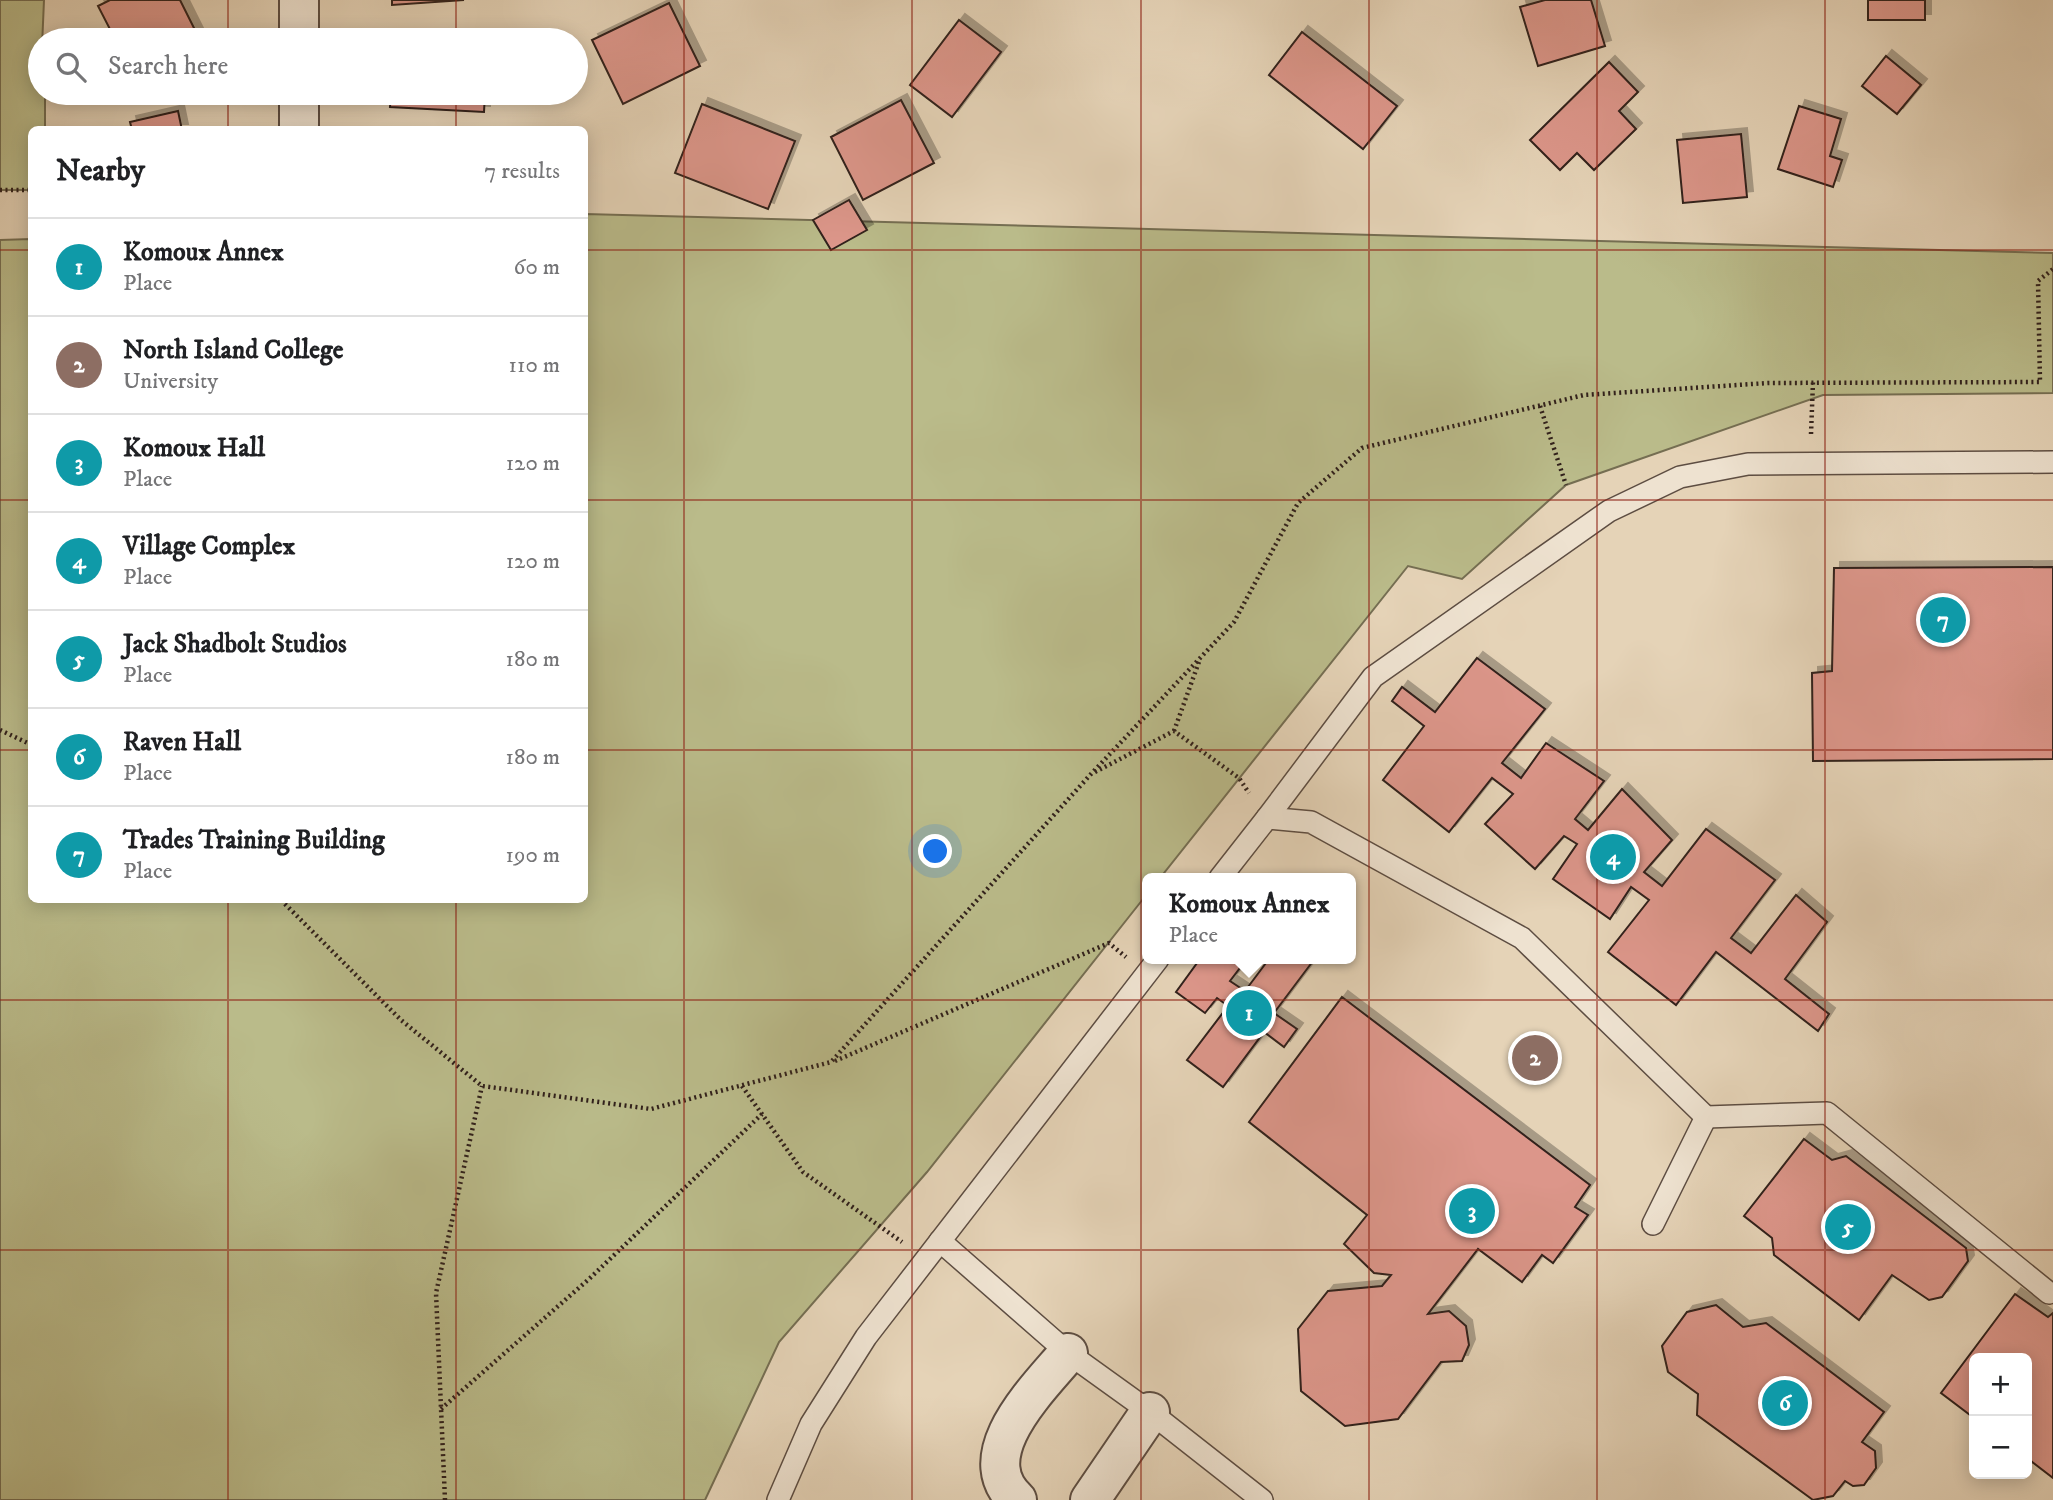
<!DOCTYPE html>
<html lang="en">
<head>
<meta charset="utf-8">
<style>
	body { margin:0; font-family:"IM FELL DW Pica",serif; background:#f6f6f6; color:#202124 }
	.controls { position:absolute; right:21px; bottom:21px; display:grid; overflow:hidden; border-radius:10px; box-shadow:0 4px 18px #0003 }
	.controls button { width:63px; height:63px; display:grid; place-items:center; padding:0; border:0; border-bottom:2px solid #e0e0e0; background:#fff; color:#202124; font:35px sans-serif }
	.you { position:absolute; left:936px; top:852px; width:24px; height:24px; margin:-18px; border:5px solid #fff; border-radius:50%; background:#1a73e8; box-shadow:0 0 0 10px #1a73e833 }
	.badge { display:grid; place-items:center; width:46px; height:46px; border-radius:50%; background:#8f2418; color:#fff; font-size:23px; font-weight:700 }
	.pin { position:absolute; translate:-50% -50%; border:4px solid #fff; box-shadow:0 2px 7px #0006 }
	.popup { position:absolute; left:1142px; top:873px; width:214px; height:91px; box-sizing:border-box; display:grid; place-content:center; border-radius:10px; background:#fff; filter:drop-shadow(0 2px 5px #0005); font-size:23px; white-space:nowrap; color:#757577 }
	.popup b { font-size:26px; color:#202124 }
	.popup::after { content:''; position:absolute; left:50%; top:100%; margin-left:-14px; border:14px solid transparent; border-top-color:#fff }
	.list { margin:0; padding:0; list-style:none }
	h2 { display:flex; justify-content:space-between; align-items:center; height:91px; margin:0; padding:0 28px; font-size:30px }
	h2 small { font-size:23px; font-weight:400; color:#757577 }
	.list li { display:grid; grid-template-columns:46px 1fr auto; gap:21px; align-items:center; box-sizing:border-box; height:98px; padding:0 28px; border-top:2px solid #e0e0e0 }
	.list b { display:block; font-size:26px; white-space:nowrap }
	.list p { margin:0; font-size:23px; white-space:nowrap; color:#757577 }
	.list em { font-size:23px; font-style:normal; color:#757577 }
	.icon { flex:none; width:38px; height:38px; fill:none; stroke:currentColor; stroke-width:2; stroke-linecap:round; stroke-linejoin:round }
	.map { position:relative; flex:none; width:2053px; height:1500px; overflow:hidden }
	.search { position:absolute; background:#fff; box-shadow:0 4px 18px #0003; left:28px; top:28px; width:560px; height:77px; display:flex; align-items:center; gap:18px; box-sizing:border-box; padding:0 24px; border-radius:38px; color:#757577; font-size:26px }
	.panel { position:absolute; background:#fff; box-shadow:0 4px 18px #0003; left:28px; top:126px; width:560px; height:777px; border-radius:10px }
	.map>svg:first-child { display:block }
	.green { fill:#babb8a; stroke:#756e52; stroke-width:2 }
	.building { fill:#dc968a; stroke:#30201b; stroke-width:2; filter:url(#shadow) }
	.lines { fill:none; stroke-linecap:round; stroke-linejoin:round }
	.service-casing { stroke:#5d4d42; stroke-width:24 }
	.minor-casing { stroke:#5d4d42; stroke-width:42 }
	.path { stroke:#30201b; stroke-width:4.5; stroke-dasharray:2 3.5; stroke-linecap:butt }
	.service { stroke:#eee2d0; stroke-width:21 }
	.minor { stroke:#eee2d0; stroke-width:38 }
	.grid { fill:none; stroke:#8f2418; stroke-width:2; stroke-opacity:0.55 }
</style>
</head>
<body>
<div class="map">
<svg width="2053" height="1500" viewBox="0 0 2053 1500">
	<defs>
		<filter id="shadow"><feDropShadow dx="6" dy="-6" stdDeviation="0" flood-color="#0004"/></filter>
	</defs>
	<rect width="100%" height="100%" fill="#e5d3b7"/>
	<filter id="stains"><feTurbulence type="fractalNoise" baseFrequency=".00286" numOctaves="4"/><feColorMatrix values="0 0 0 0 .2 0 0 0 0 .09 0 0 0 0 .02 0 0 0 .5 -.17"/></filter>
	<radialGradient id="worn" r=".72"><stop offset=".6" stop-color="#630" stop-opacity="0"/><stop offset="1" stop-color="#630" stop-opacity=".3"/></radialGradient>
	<g class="green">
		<path d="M0 0H44L40 93H45V129L32 130 31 190H0Z"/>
		<path d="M585 214 2053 253V393L1823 395 1566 485 1462 579 1408 566 1160 878H1148L1147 894 927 1172 779 1342 705 1500H0V240L31 239 32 900H584Z"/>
	</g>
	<g class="building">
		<path d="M110 0H180L200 40H102L113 35 98 6Z"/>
		<path d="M392 0H464L392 5Z"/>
		<path d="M1545 0H1591L1605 46 1538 66 1520 7Z"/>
		<rect x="1868" y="0" width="57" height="20"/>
		<path d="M669 3 700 66 623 104 592 40Z"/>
		<path d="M959 20 1001 52 952 117 910 85Z"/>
		<path d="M1302 32 1397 106 1363 149 1269 75Z"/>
		<path d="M394 35 488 40H393Z"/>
		<path d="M1886 56 1921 85 1897 114 1862 86Z"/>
		<path d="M1609 62 1638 92 1619 111 1636 129 1594 170 1577 153 1560 170 1530 140Z"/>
		<path d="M391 93H485L484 112 390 107Z"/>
		<path d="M901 100 934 163 863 200 831 137Z"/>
		<path d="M702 104 795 141 768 209 675 173Z"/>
		<path d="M1799 106 1841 119 1830 156 1842 160 1833 187 1778 169Z"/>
		<path d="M178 111 182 130H132L130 122Z"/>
		<path d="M1741 134 1747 197 1683 203 1677 140Z"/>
		<path d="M849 200 867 230 831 250 813 220Z"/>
		<path d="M2053 567V759L1813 761 1812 673 1832 671 1834 568Z"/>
		<path d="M1477 658 1545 709 1502 763 1521 778 1546 743 1604 781 1575 819 1588 830 1622 789 1672 840 1644 872 1662 886 1706 829 1775 880 1731 938 1751 953 1796 895 1827 922 1785 979 1829 1014 1818 1031 1716 952 1676 1005 1608 952 1649 900 1631 887 1610 919 1553 879 1577 844 1564 836 1535 869 1485 824 1513 794 1492 778 1449 832 1383 780 1424 726 1392 701 1402 687 1435 712Z"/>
		<path d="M1200 959 1246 960 1230 981 1245 991 1269 959 1313 961 1274 1013 1297 1029 1284 1047 1264 1032 1223 1087 1187 1060 1228 1006 1217 998 1205 1013 1176 992Z"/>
		<path d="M1342 997 1590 1185 1575 1207 1588 1215 1553 1263 1542 1255 1522 1282 1478 1249 1428 1314 1449 1311 1466 1326 1469 1345 1462 1361 1441 1362 1398 1419 1345 1426 1301 1391 1298 1329 1328 1291 1382 1286 1391 1275 1374 1273 1344 1244 1367 1215 1249 1122Z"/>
		<path d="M1804 1139 1832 1160 1846 1156 1966 1248 1968 1261 1942 1297 1929 1300 1892 1275 1859 1320 1774 1255 1772 1238 1744 1216Z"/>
		<path d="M2015 1294 2048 1317 2053 1313V1478L2027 1458V1358H1974V1418L1941 1393Z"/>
		<path d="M1716 1305 1743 1327 1766 1323 1884 1412 1862 1442 1875 1451 1876 1468 1864 1485 1853 1486 1845 1481 1833 1496 1813 1500 1697 1415 1698 1394 1668 1372 1662 1346 1687 1312Z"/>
	</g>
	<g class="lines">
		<defs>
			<g id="service">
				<path d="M1267 818 1373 677 1609 511 1680 477 1748 464 2053 462"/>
				<path d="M1220 878 1267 818 1311 822 1522 938 1706 1117 1827 1113 2049 1293"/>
				<path d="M1653 1224 1706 1117"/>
				<path d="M940 1241 1068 1353 1150 1412 1262 1500"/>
				<path d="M778 1500 811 1424 866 1337 1158 959"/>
			</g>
			<g id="minor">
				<path d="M299 0V40"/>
				<path d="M299 93V130"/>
				<path d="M1017 1500C968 1455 1039 1388 1068 1353"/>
				<path d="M1090 1500 1150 1412"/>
			</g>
		</defs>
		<use href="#service" class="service-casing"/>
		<use href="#minor" class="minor-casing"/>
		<g class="path">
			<path d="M0 190H32"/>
			<path d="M1540 406 1566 485"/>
			<path d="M1811 434 1813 382"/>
			<path d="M0 730 32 745"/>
			<path d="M1174 731 1200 659"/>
			<path d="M1095 772 1174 731 1239 778 1249 793"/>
			<path d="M281 900 401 1020 482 1086 651 1109 831 1062 1091 774 1234 622 1298 503 1362 448 1584 395 1768 383 2040 382 2038 281 2053 269"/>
			<path d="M835 1061 1109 943 1126 957"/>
			<path d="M742 1086 803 1172 902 1242"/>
			<path d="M441 1409 589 1279 762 1114"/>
			<path d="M445 1500 436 1293 482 1086"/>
		</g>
		<use href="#service" class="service"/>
		<use href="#minor" class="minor"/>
	</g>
	<path class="grid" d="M228 0V40M456 0V40M684 0V1500M912 0V1500M1141 0V1500M1369 0V1500M1597 0V1500M1825 0V1500M228 93V130M456 93V130M0 250H32M584 250H2053M0 500H32M584 500H2053M0 750H32M584 750H2053M228 900V1500M456 900V1500M0 1000H2053M0 1250H2053"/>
	<rect width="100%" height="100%" filter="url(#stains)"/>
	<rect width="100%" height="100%" fill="url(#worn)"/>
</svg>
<div class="controls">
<button>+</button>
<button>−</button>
</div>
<div class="you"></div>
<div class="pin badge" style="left:1249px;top:1013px;background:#0f9aa8">1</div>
<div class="popup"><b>Komoux Annex</b>Place</div>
<div class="pin badge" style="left:1535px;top:1058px;background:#8d6e63">2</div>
<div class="pin badge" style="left:1472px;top:1211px;background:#0f9aa8">3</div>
<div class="pin badge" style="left:1613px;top:857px;background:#0f9aa8">4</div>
<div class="pin badge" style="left:1848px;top:1227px;background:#0f9aa8">5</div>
<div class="pin badge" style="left:1785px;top:1403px;background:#0f9aa8">6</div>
<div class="pin badge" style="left:1943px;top:620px;background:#0f9aa8">7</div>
<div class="search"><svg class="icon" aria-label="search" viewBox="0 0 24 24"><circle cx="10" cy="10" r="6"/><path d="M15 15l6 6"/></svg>Search here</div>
<section class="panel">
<h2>Nearby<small>7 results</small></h2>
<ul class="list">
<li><span class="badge" style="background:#0f9aa8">1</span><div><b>Komoux Annex</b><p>Place</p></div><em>60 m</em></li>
<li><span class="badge" style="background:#8d6e63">2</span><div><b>North Island College</b><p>University</p></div><em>110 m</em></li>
<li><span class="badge" style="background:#0f9aa8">3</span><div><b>Komoux Hall</b><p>Place</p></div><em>120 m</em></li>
<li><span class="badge" style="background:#0f9aa8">4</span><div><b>Village Complex</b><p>Place</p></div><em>120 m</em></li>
<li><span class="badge" style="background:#0f9aa8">5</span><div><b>Jack Shadbolt Studios</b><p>Place</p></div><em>180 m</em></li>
<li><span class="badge" style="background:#0f9aa8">6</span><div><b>Raven Hall</b><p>Place</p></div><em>180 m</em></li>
<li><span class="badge" style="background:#0f9aa8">7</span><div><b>Trades Training Building</b><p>Place</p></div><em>190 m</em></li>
</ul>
</section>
</div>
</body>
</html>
